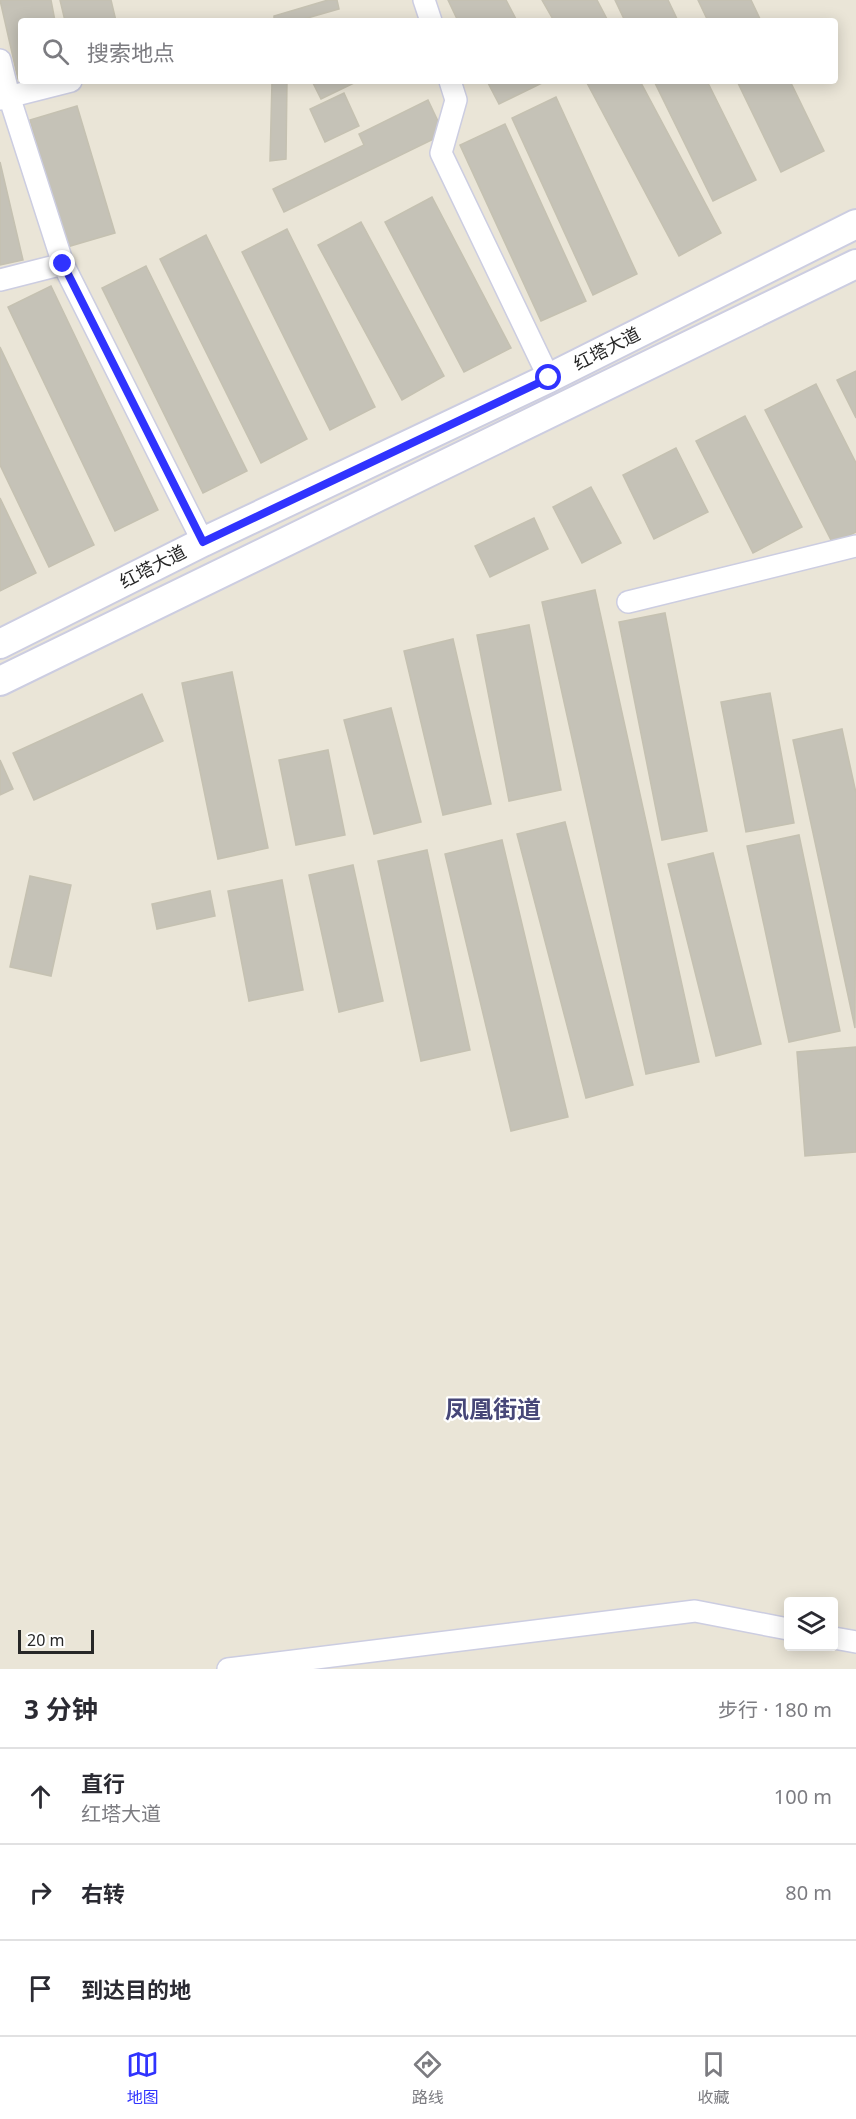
<!DOCTYPE html>
<html lang="zh">
<head>
<meta charset="utf-8">
<style>
	body { margin:0; font-family:"Noto Sans","Noto Sans SC",sans-serif; background:#f7f7f7; color:#2b2b33 }
	.controls { position:absolute; right:18px; bottom:18px; display:grid; overflow:hidden; border-radius:6px; box-shadow:0 3px 15px #0003 }
	.controls button { width:54px; height:54px; display:grid; place-items:center; padding:0; border:0; border-bottom:2px solid #e1e1e2; background:#fff; color:#2b2b33; font:30px sans-serif }
	.scale { position:absolute; left:18px; bottom:15px; width:76px; box-sizing:border-box; padding-left:6px; border:3px solid #272727; border-top:0; font-size:16px; line-height:21px; white-space:nowrap; color:#272727; -webkit-text-stroke:4px #fff; paint-order:stroke }
	.stop { position:absolute; width:18px; height:18px; margin:-14px; border:4px solid #3033fe; border-radius:50%; background:#fff }
	.stop.end { background:#3033fe; border-color:#fff; box-shadow:0 2px 6px #0008 }
	.list { margin:0; padding:0; list-style:none }
	h2 { display:flex; justify-content:space-between; align-items:center; height:78px; margin:0; padding:0 24px; font-size:26px }
	h2 small { font-size:20px; font-weight:400; color:#7c7c81 }
	.list li { display:grid; grid-template-columns:39px 1fr auto; gap:18px; align-items:center; box-sizing:border-box; height:96px; padding:0 24px; border-top:2px solid #e1e1e2 }
	.list b { display:block; font-size:22px; white-space:nowrap }
	.list p { margin:0; font-size:20px; white-space:nowrap; color:#7c7c81 }
	.list em { font-size:20px; font-style:normal; color:#7c7c81 }
	.icon { flex:none; width:33px; height:33px; fill:none; stroke:currentColor; stroke-width:2; stroke-linecap:round; stroke-linejoin:round }
	.map { position:relative; flex:none; width:856px; height:1669px; overflow:hidden }
	.search { position:absolute; background:#fff; box-shadow:0 3px 15px #0003; left:18px; right:18px; top:18px; height:66px; display:flex; align-items:center; gap:15px; box-sizing:border-box; padding:0 21px; border-radius:6px; color:#7c7c81; font-size:22px }
	.sheet { height:366px; background:#fff }
	nav { display:flex; justify-content:space-around; align-items:center; box-sizing:border-box; height:84px; border-top:2px solid #e1e1e2; background:#fff; font-size:16px; color:#7c7c81 }
	nav a { display:grid; justify-items:center; gap:3px }
	nav .on { color:#3033fe }
	.map>svg:first-child { display:block }
	.building { fill:#c5c2b7; stroke:#c5c1b1; stroke-width:1.5 }
	.lines { fill:none; stroke-linecap:round; stroke-linejoin:round }
	.minor-casing { stroke:#cccde1; stroke-width:24 }
	.secondary-casing { stroke:#cccde1; stroke-width:32 }
	.minor { stroke:#fff; stroke-width:21 }
	.secondary { stroke:#fff; stroke-width:28 }
	.route { stroke:#3033fe; stroke-width:8 }
	.labels { text-anchor:middle; stroke-width:4.5; stroke-linejoin:round; paint-order:stroke }
	.street-label { font-size:18px; fill:#272727; stroke:#fff }
	.district-label { font-size:24px; font-weight:bold; fill:#474778; stroke:#fff }
</style>
</head>
<body>
<div class="map">
<svg width="856" height="1669" viewBox="0 0 856 1669">
	<rect width="100%" height="100%" fill="#eae5d7"/>
	<g class="building">
		<path d="M0 0H51L55 21H21V78L18 79Z"/>
		<path d="M60 0H111L116 21H65Z"/>
		<path d="M328 0H337L339 9 297 21H274V16Z"/>
		<path d="M448 0H506L517 21H458Z"/>
		<path d="M542 0H597L608 21H554Z"/>
		<path d="M615 0H668L678 21H625Z"/>
		<path d="M698 0H751L761 21H708Z"/>
		<path d="M272 81H287L286 159 270 161Z"/>
		<path d="M312 81H358L321 99Z"/>
		<path d="M487 81H546L499 104Z"/>
		<path d="M586 81H640L721 233 679 256Z"/>
		<path d="M654 81H707L756 180 713 201Z"/>
		<path d="M737 81H790L824 151 781 172Z"/>
		<path d="M344 93 359 126 325 142 310 109Z"/>
		<path d="M556 97 637 274 593 295 512 118Z"/>
		<path d="M428 100 444 134 284 212 273 189 364 145 359 134Z"/>
		<path d="M77 106 115 233 67 247 30 120Z"/>
		<path d="M505 124 586 301 541 321 460 145Z"/>
		<path d="M0 162 23 260 0 265Z"/>
		<path d="M432 197 511 348 464 372 385 222Z"/>
		<path d="M361 222 444 376 402 400 318 245Z"/>
		<path d="M287 229 375 407 330 430 242 252Z"/>
		<path d="M206 235 307 439 261 463 160 259Z"/>
		<path d="M146 266 247 471 203 493 102 288Z"/>
		<path d="M51 286 158 510 115 531 8 307Z"/>
		<path d="M0 347 94 545 49 567 0 465Z"/>
		<path d="M856 371V418L837 380Z"/>
		<path d="M816 384 856 463V532L833 544 765 410Z"/>
		<path d="M745 416 802 527 753 553 696 441Z"/>
		<path d="M676 448 708 512 654 539 623 475Z"/>
		<path d="M591 487 621 543 582 563 553 507Z"/>
		<path d="M0 498 36 573 0 591Z"/>
		<path d="M534 518 548 549 490 577 475 546Z"/>
		<path d="M595 590 699 1062 646 1074 542 602Z"/>
		<path d="M665 613 707 831 662 840 619 622Z"/>
		<path d="M529 625 561 790 509 801 477 635Z"/>
		<path d="M453 639 491 804 443 815 404 651Z"/>
		<path d="M232 672 268 848 218 859 182 683Z"/>
		<path d="M770 693 794 823 746 832 721 702Z"/>
		<path d="M142 694 163 741 34 800 13 753Z"/>
		<path d="M391 708 421 822 374 834 344 720Z"/>
		<path d="M842 729 856 793 855 1028 793 740Z"/>
		<path d="M328 750 345 835 296 845 279 760Z"/>
		<path d="M0 760 13 789 0 795Z"/>
		<path d="M565 822 633 1085 586 1098 517 834Z"/>
		<path d="M799 835 840 1031 789 1042 747 846Z"/>
		<path d="M502 840 568 1117 511 1131 445 854Z"/>
		<path d="M427 850 470 1050 421 1061 378 861Z"/>
		<path d="M713 853 761 1044 716 1056 668 864Z"/>
		<path d="M353 865 383 1001 339 1012 309 875Z"/>
		<path d="M30 876 71 885 51 976 10 967Z"/>
		<path d="M282 880 303 990 249 1001 228 891Z"/>
		<path d="M210 891 215 916 157 929 152 904Z"/>
		<path d="M856 1047V1152L805 1156 797 1052Z"/>
	</g>
	<g class="lines">
		<defs>
			<g id="minor">
				<path d="M424 0 431 21"/>
				<path d="M0 60 9 96 63 264 203 542"/>
				<path d="M450 81 456 100 441 153 549 378"/>
				<path d="M0 99 71 81"/>
				<path d="M0 280 63 264"/>
				<path d="M628 602 856 546"/>
				<path d="M834 1638 856 1642"/>
				<path d="M228 1669 695 1611 788 1629"/>
			</g>
			<g id="secondary">
				<path d="M0 644 203 542 549 378 856 224"/>
				<path d="M0 681 856 264"/>
			</g>
		</defs>
		<use href="#minor" class="minor-casing"/>
		<use href="#secondary" class="secondary-casing"/>
		<use href="#minor" class="minor"/>
		<use href="#secondary" class="secondary"/>
	</g>
	<g class="lines">
		<path class="route" d="M63 264 203 542 549 378"/>
	</g>
	<g class="labels">
		<g class="street-label">
			<text transform="translate(607 349) rotate(-27)" y="6">红塔大道</text>
			<text transform="translate(153 567) rotate(-27)" y="6">红塔大道</text>
		</g>
		<g class="district-label">
			<text x="493" y="1418">凤凰街道</text>
		</g>
	</g>
</svg>
<div class="controls">
<button><svg class="icon" aria-label="layers" viewBox="0 0 24 24"><path d="M12 4l9 5-9 5-9-5zM3 14l9 5 9-5"/></svg></button>
</div>
<div class="scale">20 m</div>
<div class="stop" style="left:549px;top:378px"></div>
<div class="stop end" style="left:63px;top:264px"></div>
<div class="search"><svg class="icon" aria-label="search" viewBox="0 0 24 24"><circle cx="10" cy="10" r="6"/><path d="M15 15l6 6"/></svg>搜索地点</div>
</div>
<section class="sheet">
<h2>3 分钟<small>步行 · 180 m</small></h2>
<ul class="list">
<li><svg class="icon" aria-label="ahead" viewBox="0 0 24 24"><path d="M12 20V5M6 11l6-6 6 6"/></svg><div><b>直行</b><p>红塔大道</p></div><em>100 m</em></li>
<li><svg class="icon" aria-label="right" viewBox="0 0 24 24"><path d="M7 20v-9h11M14 6l5 5-5 5"/></svg><div><b>右转</b></div><em>80 m</em></li>
<li><svg class="icon" aria-label="arrive" viewBox="0 0 24 24"><path d="M6 21V4h12l-3 4 3 4H6"/></svg><div><b>到达目的地</b></div></li>
</ul>
</section>
<nav>
<a class="on"><svg class="icon" aria-label="map" viewBox="0 0 24 24"><path d="M3 6l6-2 6 2 6-2v14l-6 2-6-2-6 2zM9 4v14M15 6v14"/></svg>地图</a>
<a><svg class="icon" aria-label="directions" viewBox="0 0 24 24"><path d="M12 3l9 9-9 9-9-9zM9 14v-3h6M13 9l2 2-2 2"/></svg>路线</a>
<a><svg class="icon" aria-label="saved" viewBox="0 0 24 24"><path d="M7 4h10v16l-5-4-5 4z"/></svg>收藏</a>
</nav>
</body>
</html>
